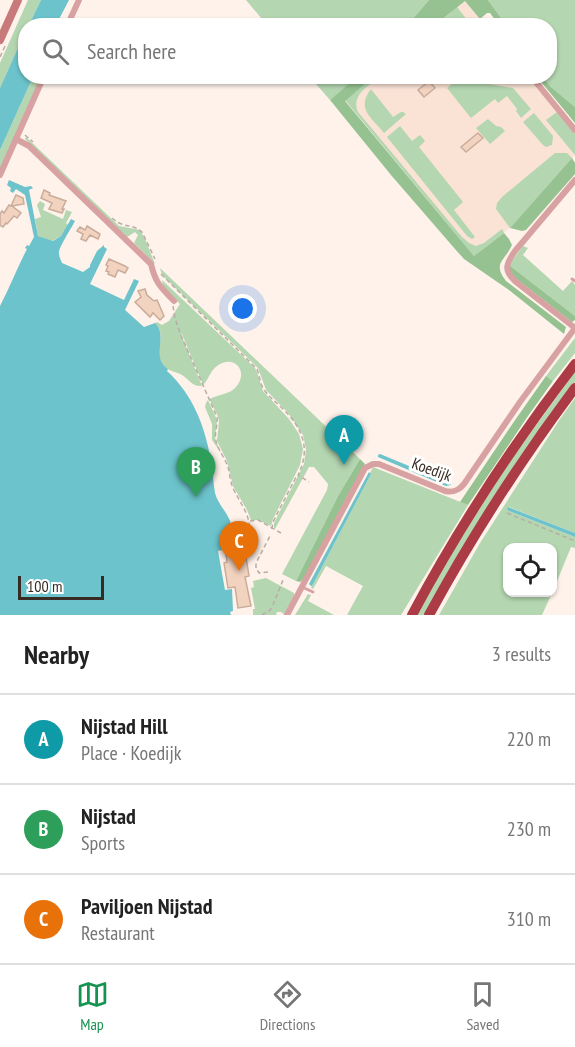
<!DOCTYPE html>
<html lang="en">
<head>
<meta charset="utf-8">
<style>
	body { margin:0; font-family:"PT Sans Narrow",sans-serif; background:#f2f2f2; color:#222 }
	.controls { position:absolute; right:18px; bottom:18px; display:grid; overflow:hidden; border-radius:12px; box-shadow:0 2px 4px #0004 }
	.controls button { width:54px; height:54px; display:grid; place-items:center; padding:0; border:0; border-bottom:2px solid #e0e0e0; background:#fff; color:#222; font:30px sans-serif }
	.scale { position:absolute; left:18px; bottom:15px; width:86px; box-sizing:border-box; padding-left:6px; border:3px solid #372b24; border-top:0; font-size:16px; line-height:21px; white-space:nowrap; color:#372b24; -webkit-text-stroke:4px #fff; paint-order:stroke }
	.you { position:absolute; left:243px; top:309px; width:21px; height:21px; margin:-15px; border:4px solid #fff; border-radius:50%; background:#1a73e8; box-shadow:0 0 0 9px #1a73e833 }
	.badge { display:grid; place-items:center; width:39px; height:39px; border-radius:50%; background:#159350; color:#fff; font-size:20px; font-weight:700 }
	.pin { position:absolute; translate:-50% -50px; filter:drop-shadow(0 2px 3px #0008) }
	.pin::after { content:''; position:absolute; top:32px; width:21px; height:18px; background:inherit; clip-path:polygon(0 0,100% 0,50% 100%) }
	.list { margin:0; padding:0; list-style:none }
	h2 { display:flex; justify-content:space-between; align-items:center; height:78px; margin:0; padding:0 24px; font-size:26px }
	h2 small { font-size:20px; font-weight:400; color:#767676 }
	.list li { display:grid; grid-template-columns:39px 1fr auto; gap:18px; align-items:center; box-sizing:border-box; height:90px; padding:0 24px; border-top:2px solid #e0e0e0 }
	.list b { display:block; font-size:22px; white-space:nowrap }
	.list p { margin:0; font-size:20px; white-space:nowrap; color:#767676 }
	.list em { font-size:20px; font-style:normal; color:#767676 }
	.icon { flex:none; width:33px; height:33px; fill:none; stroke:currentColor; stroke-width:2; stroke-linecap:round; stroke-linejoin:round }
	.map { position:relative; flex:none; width:575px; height:615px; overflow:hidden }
	.search { position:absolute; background:#fff; box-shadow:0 2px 4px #0004; left:18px; right:18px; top:18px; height:66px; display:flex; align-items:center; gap:15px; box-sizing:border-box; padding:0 21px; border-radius:24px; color:#767676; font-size:22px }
	.sheet { height:348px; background:#fff }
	nav { display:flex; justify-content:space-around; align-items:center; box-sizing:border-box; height:84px; border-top:2px solid #e0e0e0; background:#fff; font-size:16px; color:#767676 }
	nav a { display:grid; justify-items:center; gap:3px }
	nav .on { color:#159350 }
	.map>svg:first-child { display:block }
	.built { fill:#fae3d5 }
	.green { fill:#b4d6b0 }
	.forest { fill:#95c290 }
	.water { fill:#6cc3cb }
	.building { fill:#f2d3c0; stroke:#caac9a; stroke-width:1.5 }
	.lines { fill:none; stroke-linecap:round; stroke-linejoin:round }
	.path { stroke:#b9ada6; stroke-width:1.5; stroke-dasharray:4.5 3; stroke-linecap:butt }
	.lane { stroke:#d9a2a2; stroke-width:3 }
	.street { stroke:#d9a2a2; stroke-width:6 }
	.secondary { stroke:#c8797a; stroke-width:8 }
	.highway { stroke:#ab3c45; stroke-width:10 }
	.labels { text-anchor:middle; stroke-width:6; stroke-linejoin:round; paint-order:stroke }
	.street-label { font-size:16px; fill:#372b24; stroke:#fff }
</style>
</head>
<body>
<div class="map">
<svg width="575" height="615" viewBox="0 0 575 615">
	<rect width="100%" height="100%" fill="#fef2ea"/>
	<g class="built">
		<path d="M465 1 486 25 435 26Z"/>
		<path d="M373 77H528L575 134V155L510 228 474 256 345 100Z"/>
	</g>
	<g class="green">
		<path d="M28 0H41L29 25 26 26 25 32 0 88V63Z"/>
		<path d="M246 0H429L408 26 267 25Z"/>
		<path d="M488 0H575V107L551 87 543 77 550 76V26L506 25Z"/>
		<path d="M457 7 471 25 435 26Z"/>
		<path d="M33 77H42L0 170V150Z"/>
		<path d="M310 77H358L330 100Z"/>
		<path d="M373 77H380C368 86 351 95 358 112L462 237 469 243 476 246 484 243 502 229 504 233 474 256 345 100Z"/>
		<path d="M460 77H482L489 84 513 88 531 109 521 118 516 111 517 109 507 96 498 103 495 99 471 118 447 88Z"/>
		<path d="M371 89 393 117 401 112H403L406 114 384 133C371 117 356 109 371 89Z"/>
		<path d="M557 112 575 134V155L546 120Z"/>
		<path d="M534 113 553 136 552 145 546 147 543 145 523 122Z"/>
		<path d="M488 119 496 126 501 127 505 131 490 144 476 128Z"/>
		<path d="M400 126 412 141 420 135 425 141 419 147 463 202 454 210 475 237 472 239 467 236 387 137Z"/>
		<path d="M26 137 119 226 140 230 145 239 155 264 134 243 138 235 135 232 127 237 25 139Z"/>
		<path d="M555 153H567L572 158 510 228 496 209 497 203 502 197Z"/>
		<path d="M40 201 45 204 43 210 63 219 66 210 72 212 66 223 68 225 61 236 52 241 38 236 35 219 41 217 37 205Z"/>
		<path d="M523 246 528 248 523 255 563 291 572 281 575 285V316L509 265Z"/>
		<path d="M160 268 360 459 338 496 296 581 282 574 327 490 328 484 314 467H309L275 529 274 528V523L304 464 306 449 303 435 289 414 266 390 258 368 162 275Z"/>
		<path d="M162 280 255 368 257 372 263 391 289 419 299 434 303 449 300 465 273 519 271 526 258 520H251L247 510 233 486 227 461 217 441 219 421 217 414 209 399C217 395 230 394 235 388 250 373 235 353 217 366 210 371 209 379 203 385L182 334H181L202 386C192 387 190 380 182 375 177 372 169 371 165 367 151 355 169 336 155 323L157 322 162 325 169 321 180 304C173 297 162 290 162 280Z"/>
		<path d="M575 338V353L553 381 546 376Z"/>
		<path d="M575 372V382L541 428 425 615H417L456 546 510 461Z"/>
		<path d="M575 398V533L509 507 507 510 575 537V548L571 547 553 591 552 548H508V592L552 593 542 615H439L480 543 560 419Z"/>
		<path d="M208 400 217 420 215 439 221 453 212 440V424L205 407 206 403Z"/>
		<path d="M373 467 468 505 401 615H347L363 586 326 566 313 589 311 588 371 474 370 473Z"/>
		<path d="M266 578 294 593V596L285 615 281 612H277L276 615H253V609H255L251 588 254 587 253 581Z"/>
		<path d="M308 594 311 595 308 601 334 615H295Z"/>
	</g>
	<g class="forest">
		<path d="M429 0H488L506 25H499L490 13H487L480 19 465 1 435 25H408Z"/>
		<path d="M358 76 373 77 345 101 474 256 504 233 509 239 512 245C505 261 492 263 506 281L566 327 564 334 509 290 464 259 455 249 391 175 330 100Z"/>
		<path d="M537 77H543L551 87 575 107V123Z"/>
		<path d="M572 158 575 163V174L526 230 522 231 510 228Z"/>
		<path d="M509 265 575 316V320L572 322 514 277 510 272Z"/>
		<path d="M546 376 553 381 528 416 468 505 460 502 513 423Z"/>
		<path d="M360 459 365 464 304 579 300 582 296 581 338 496Z"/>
	</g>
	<g class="water">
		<path d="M41 0H69L56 25H29Z"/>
		<path d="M25 32 26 76 33 77 0 150V88Z"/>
		<path d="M9 180 25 187 31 186 33 188 29 190 38 236 53 241 61 236 71 219 75 221C72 227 58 249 59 253 59 257 61 260 62 263L83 272 90 267V265L97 251 104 245V247L107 249 90 284 124 300 134 279 139 281 125 310 144 327 155 323C169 336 150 358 168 369L167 371C193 395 205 426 211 461 213 471 213 482 215 493 219 509 239 521 229 539L221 541 222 550 218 551 225 590 232 589 233 611 230 612 231 615H0V306C10 287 17 268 27 249L25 248 27 245 29 246 34 237 25 195 16 189 13 193 10 191 11 188 7 185Z"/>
		<path d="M380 454 450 483 451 485 446 486 378 457V455Z"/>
		<path d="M369 472 371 474 312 586H311L309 584Z"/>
		<path d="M508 507 575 533V537L507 510Z"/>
	</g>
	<g class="building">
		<path d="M429 81 435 88 424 97 418 90Z"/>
		<path d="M478 133 483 138 466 152 461 147Z"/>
		<path d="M44 190 50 193 49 195 66 201 62 209H64L62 213 49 209 52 203 41 198Z"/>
		<path d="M16 195 23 198 24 204 12 206 21 213 17 218 14 216 7 224 6 223 3 227 0 225V214L2 211 4 213 9 205 11 206Z"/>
		<path d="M87 226 100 234 98 239 90 235 86 241 81 239 83 234 77 231 80 227 85 230Z"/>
		<path d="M109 259 125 266 128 268 125 273 118 270 115 277 108 274 109 272 106 271 108 266 106 265Z"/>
		<path d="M145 289 147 295 154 301 157 300 164 316 160 320 153 313 150 317 135 302 141 297 138 291Z"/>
		<path d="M245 551 249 576 245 577 251 606 238 608 235 587 228 588 224 563 227 562 226 554Z"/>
	</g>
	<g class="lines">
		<g class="path">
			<path d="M0 57 6 44"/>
			<path d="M25 135 33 142"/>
			<path d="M112 218C124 229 132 223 142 232L155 259"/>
			<path d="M161 274 257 369C260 377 260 385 265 391 270 398 276 402 282 408 303 428 311 449 298 475L309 482"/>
			<path d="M173 306 175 318 180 333 217 417C218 425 214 433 216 441 217 448 225 458 228 467 230 474 230 483 234 490 245 512 256 521 244 547L243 549 233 551"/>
			<path d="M507 513 575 541"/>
			<path d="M250 521 258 520 281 533"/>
			<path d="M272 529 273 522 297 475"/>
			<path d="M268 572 259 573 256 568V563L270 536"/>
			<path d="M262 615 270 610 273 605 283 580"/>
		</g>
		<g class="lane">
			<path d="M572 279 575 281"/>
			<path d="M302 587 313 592"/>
		</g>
		<g class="street">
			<path d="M489 25V26"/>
			<path d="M67 26 79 0"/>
			<path d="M531 76 575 130"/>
			<path d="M16 139 29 146 151 264C155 282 161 288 174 301"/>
			<path d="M0 175 44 76"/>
			<path d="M575 328 516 282C503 270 506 264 515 251L575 180"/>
			<path d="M287 615 365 468 373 464H379L445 491C454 493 459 490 464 484L520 402 575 328"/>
		</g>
		<path class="secondary" d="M0 40 18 0"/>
		<g class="highway">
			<path d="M412 615C459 527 514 443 575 364"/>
			<path d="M429 615C472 536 521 460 575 388"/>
		</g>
	</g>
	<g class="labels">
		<g class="street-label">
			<text transform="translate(432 469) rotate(20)" y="6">Koedijk</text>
		</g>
	</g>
</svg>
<div class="controls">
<button><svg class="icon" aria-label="locate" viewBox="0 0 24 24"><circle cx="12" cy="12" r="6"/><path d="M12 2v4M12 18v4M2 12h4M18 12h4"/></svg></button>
</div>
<div class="scale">100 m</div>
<div class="you"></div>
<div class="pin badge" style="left:344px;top:465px;background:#0f9aa8">A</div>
<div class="pin badge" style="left:196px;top:497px;background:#2e9e5b">B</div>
<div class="pin badge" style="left:239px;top:571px;background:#e8710a">C</div>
<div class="search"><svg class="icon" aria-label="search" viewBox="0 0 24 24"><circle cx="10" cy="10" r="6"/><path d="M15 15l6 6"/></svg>Search here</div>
</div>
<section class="sheet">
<h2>Nearby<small>3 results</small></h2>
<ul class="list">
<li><span class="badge" style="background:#0f9aa8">A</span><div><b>Nijstad Hill</b><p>Place · Koedijk</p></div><em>220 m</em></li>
<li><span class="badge" style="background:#2e9e5b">B</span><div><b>Nijstad</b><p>Sports</p></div><em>230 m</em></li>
<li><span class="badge" style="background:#e8710a">C</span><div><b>Paviljoen Nijstad</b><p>Restaurant</p></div><em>310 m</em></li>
</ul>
</section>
<nav>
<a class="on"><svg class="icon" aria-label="map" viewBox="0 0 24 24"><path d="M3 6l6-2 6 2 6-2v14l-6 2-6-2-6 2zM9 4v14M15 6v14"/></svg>Map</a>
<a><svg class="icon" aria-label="directions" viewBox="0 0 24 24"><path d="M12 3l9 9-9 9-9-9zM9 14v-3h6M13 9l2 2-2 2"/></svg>Directions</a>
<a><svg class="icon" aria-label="saved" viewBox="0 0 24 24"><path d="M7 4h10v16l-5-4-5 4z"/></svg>Saved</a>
</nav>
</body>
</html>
